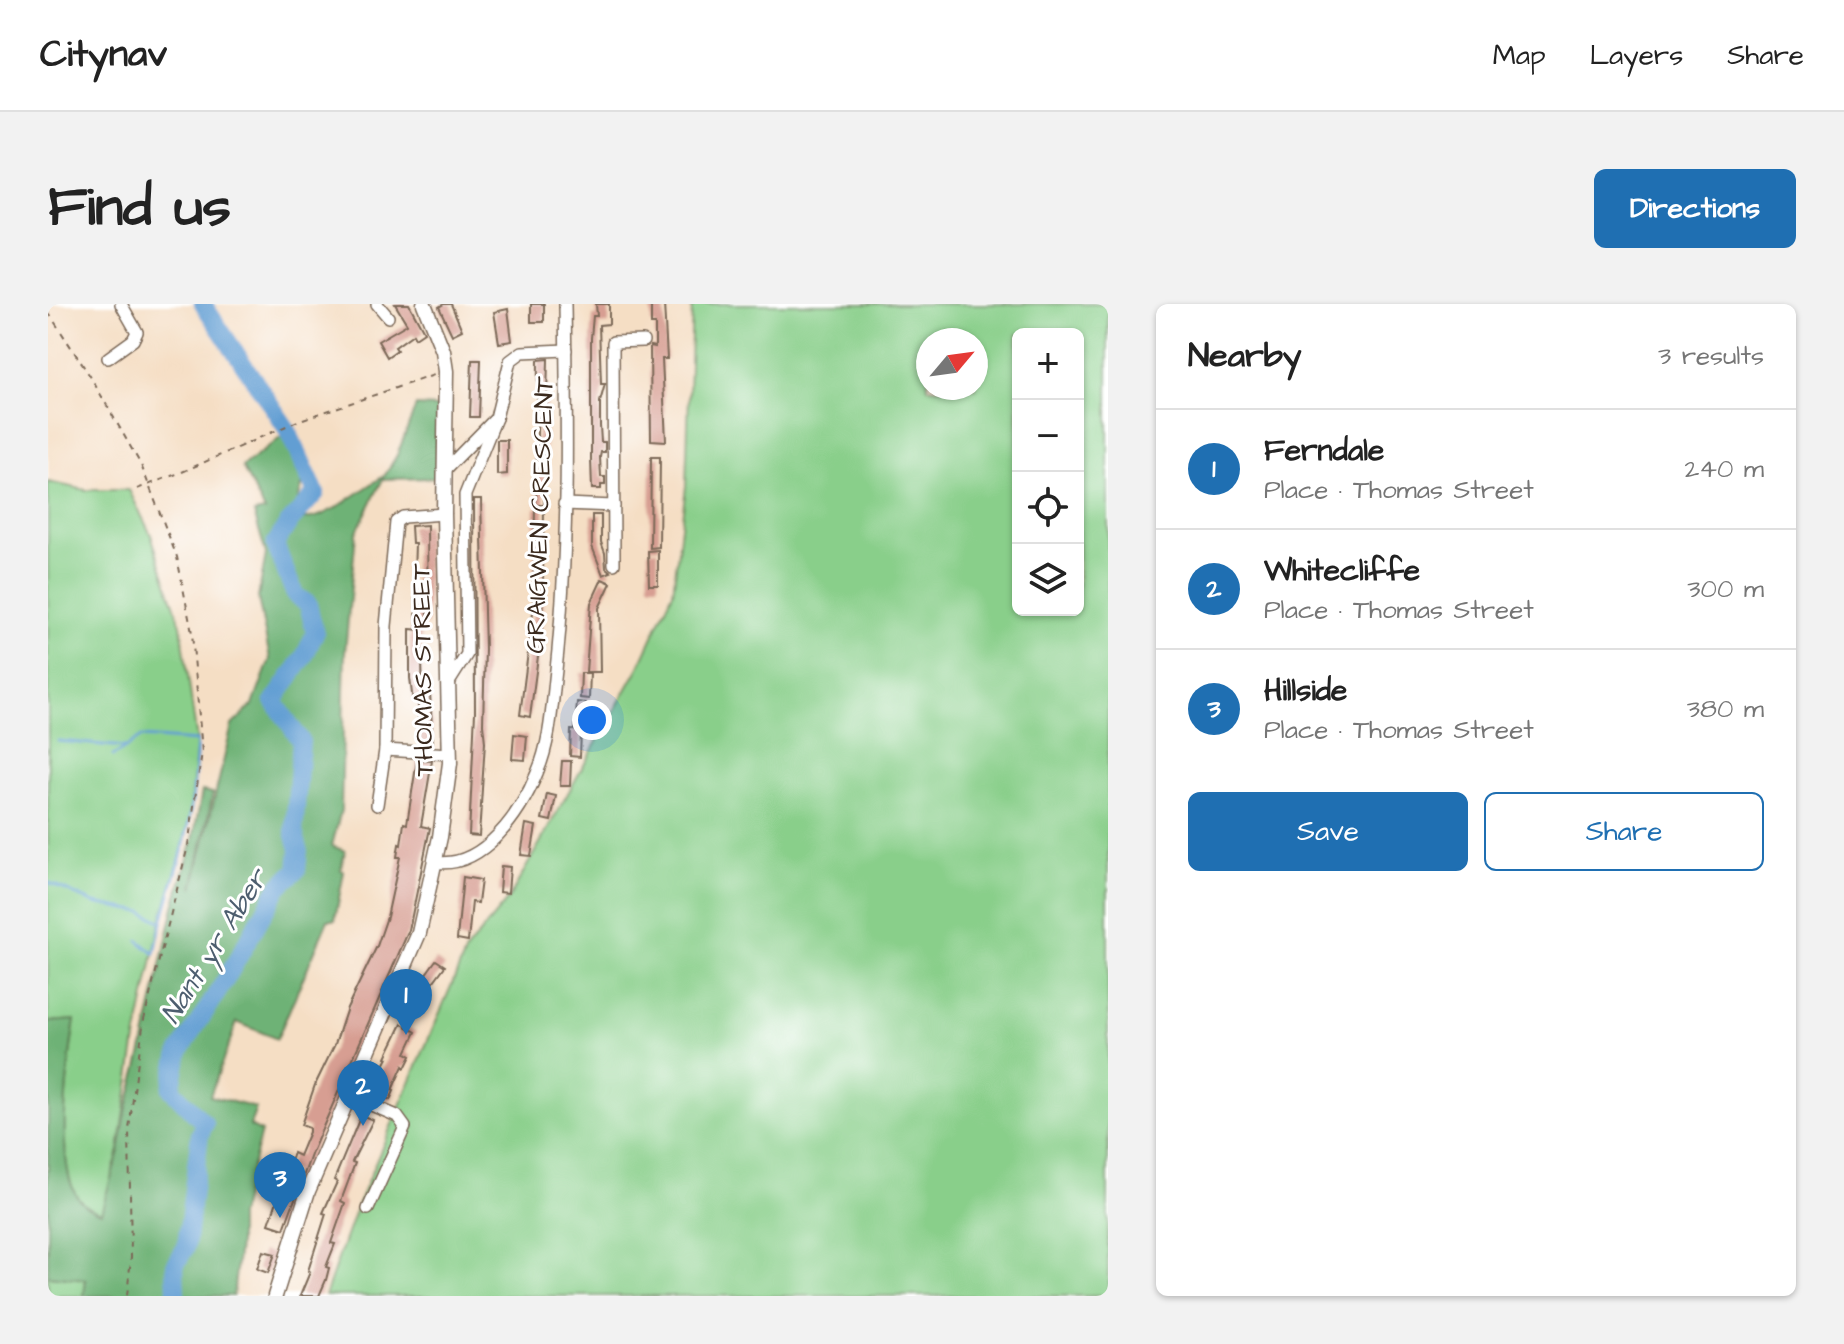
<!DOCTYPE html>
<html lang="en">
<head>
<meta charset="utf-8">
<style>
	body { margin:0; font-family:"Architects Daughter",sans-serif; background:#f2f2f2; color:#222 }
	.controls { position:absolute; right:24px; top:24px; display:grid; overflow:hidden; border-radius:12px; box-shadow:0 2px 6px #0004 }
	.controls button { width:72px; height:72px; display:grid; place-items:center; padding:0; border:0; border-bottom:2px solid #e0e0e0; background:#fff; color:#222; font:40px sans-serif }
	.compass { position:absolute; left:868px; top:24px; width:72px; height:72px; border-radius:50%; background:#fff; box-shadow:0 2px 6px #0004; rotate:61deg }
	.you { position:absolute; left:544px; top:416px; width:28px; height:28px; margin:-20px; border:6px solid #fff; border-radius:50%; background:#1a73e8; box-shadow:0 0 0 12px #1a73e833 }
	.badge { display:grid; place-items:center; width:52px; height:52px; border-radius:50%; background:#1f6fb2; color:#fff; font-size:26px; font-weight:700 }
	.pin { position:absolute; translate:-50% -66px; filter:drop-shadow(0 2px 4px #0008) }
	.pin::after { content:''; position:absolute; top:42px; width:28px; height:24px; background:inherit; clip-path:polygon(0 0,100% 0,50% 100%) }
	.list { margin:0; padding:0; list-style:none }
	h2 { display:flex; justify-content:space-between; align-items:center; height:104px; margin:0; padding:0 32px; font-size:34px }
	h2 small { font-size:26px; font-weight:400; color:#767676 }
	.list li { display:grid; grid-template-columns:52px 1fr auto; gap:24px; align-items:center; box-sizing:border-box; height:120px; padding:0 32px; border-top:2px solid #e0e0e0 }
	.list b { display:block; font-size:30px; white-space:nowrap }
	.list p { margin:0; font-size:26px; white-space:nowrap; color:#767676 }
	.list em { font-size:26px; font-style:normal; color:#767676 }
	.actions { display:flex; gap:16px; padding:24px 32px }
	.actions a { flex:1; padding:18px 0; border:2px solid #1f6fb2; border-radius:12px; text-align:center; font-size:28px; color:#1f6fb2 }
	.actions .main { background:#1f6fb2; color:#fff }
	.icon { flex:none; width:44px; height:44px; fill:none; stroke:currentColor; stroke-width:2; stroke-linecap:round; stroke-linejoin:round }
	.map { position:relative; flex:none; width:1060px; height:992px; overflow:hidden; border-radius:12px }
	header { display:flex; align-items:center; gap:48px; box-sizing:border-box; height:112px; padding:0 40px; background:#fff; border-bottom:2px solid #e0e0e0 }
	header strong { font-size:38px }
	nav { display:flex; gap:44px; margin-inline-start:auto; font-size:28px }
	.intro { display:flex; align-items:center; justify-content:space-between; box-sizing:border-box; height:192px; padding:0 48px }
	h1 { margin:0; font-size:56px }
	.button { padding:20px 36px; border-radius:12px; background:#1f6fb2; color:#fff; font-size:28px; font-weight:700 }
	main { display:flex; gap:48px; padding:0 48px }
	aside { flex:1; background:#fff; border-radius:12px; box-shadow:0 2px 6px #0004 }
	.map>svg:first-child { display:block }
	.green { fill:#89cf8a; stroke:#627c54; stroke-width:2; fill-rule:evenodd }
	.forest { fill:#6eb276; stroke:#546e4a; stroke-width:2 }
	.lines { fill:none; stroke-linecap:round; stroke-linejoin:round }
	.stream { stroke:#629ed3; stroke-width:3 }
	.river { stroke:#629ed3; stroke-width:18 }
	.building { fill:#d79e92 }
	.minor-casing { stroke:#7c6958; stroke-width:14 }
	.major-casing { stroke:#7c6958; stroke-width:17 }
	.path { stroke:#7c6958; stroke-width:2; stroke-dasharray:6 6; stroke-linecap:butt }
	.minor { stroke:#fff; stroke-width:11 }
	.major { stroke:#fff; stroke-width:14 }
	.path-bridge { stroke:#7c6958; stroke-width:2; stroke-dasharray:6 6; stroke-linecap:butt }
	.labels { text-anchor:middle; stroke-width:6; stroke-linejoin:round; paint-order:stroke }
	.street-label { font-size:26px; fill:#3b2a1e; stroke:#fff }
	.water-label { font-size:28px; font-style:italic; fill:#4d5e6f; stroke:#fff }
</style>
</head>
<body>
<header>
<strong>Citynav</strong>
<nav><a>Map</a><a>Layers</a><a>Share</a></nav>
</header>
<div class="intro"><h1>Find us</h1><a class="button">Directions</a></div>
<main>
<div class="map">
<svg width="1060" height="992" viewBox="0 0 1060 992">
	<rect width="100%" height="100%" fill="#fff"/>
	<filter id="ink" filterUnits="userSpaceOnUse"><feTurbulence type="fractalNoise" baseFrequency=".0125" numOctaves="2"/><feDisplacementMap in="SourceGraphic" scale="16" xChannelSelector="R" yChannelSelector="G"/><feConvolveMatrix kernelMatrix="1 2 1 2 8 2 1 2 1" color-interpolation-filters="sRGB"/></filter>
	<filter id="wash" filterUnits="userSpaceOnUse"><feTurbulence type="fractalNoise" baseFrequency=".006" numOctaves="4" result="noise"/><feDisplacementMap in="SourceGraphic" scale="32" xChannelSelector="R" yChannelSelector="G"/><feGaussianBlur stdDeviation="1.8" result="paint"/><feColorMatrix in="noise" values="0 0 0 0 0 0 0 0 0 0 0 0 0 0 0 0 0 1.4 0 .05"/><feComposite in="paint" operator="in"/></filter>
	<g filter="url(#wash)">
		<rect width="100%" height="100%" fill="#f5dec4"/>
		<g class="green">
			<path d="M644 0H1060V992H277L308 904 419 645 461 594 591 363 625 288 638 182ZM970 30H1030V306H970ZM880 36H928V84H880Z"/>
			<path d="M0 178 38 186H81L103 231 133 321 149 437 142 512 134 547 113 617 88 735 71 846 54 908C48 906 41 904 36 900 3 875 21 755 27 716L0 718Z"/>
			<path d="M0 972 38 976 36 992H0Z"/>
		</g>
		<path class="forest" d="M368 102 389 103V174L335 175 308 229 297 348 293 506 284 542 297 547 293 566 296 568 287 616H280L229 735 189 718 162 792 208 804 202 822 213 828 191 912V941L185 992H36L38 976 0 972V718L27 716C21 754 3 875 36 900 40 904 48 906 53 908L71 847 78 808 93 752 126 602 145 536 154 487 165 489 145 584 184 421 205 401 222 355 210 294 218 250 206 209 217 207 194 163 240 128 258 168 250 196 251 207 241 219 271 212 288 204 337 171 349 151Z"/>
		<g class="lines">
			<g class="stream">
				<path d="M10 437 78 443"/>
				<path d="M65 452 94 433 149 437C147 474 144 512 134 548 125 582 113 615 107 650L90 636"/>
				<path d="M0 578 46 599 95 608 112 617"/>
			</g>
			<path class="river" d="M128 992 127 961 138 943 152 830 157 820 123 785 131 749 178 675 231 582 249 566 251 545 246 528 253 437 226 397 256 353 267 329 260 300 247 291 227 240 240 220 268 189 239 125 155 0"/>
		</g>
		<g id="blocks">
			<g class="building">
				<path d="M347 0H361L376 28 367 34 365 30 347 43 349 46 339 53 330 37 359 20Z"/>
				<path d="M396 0H403L414 26 404 31 391 3Z"/>
				<rect x="483" y="0" width="13" height="18"/>
				<path d="M548 0H561V20L551 21 553 80H557L552 98V122L553 138H557V148H553L552 153 553 173H557V181H553V185H544L543 155V34L545 12H549Z"/>
				<path d="M603 0H616L619 55H614L618 137 603 136 602 42 607 43V20H603Z"/>
				<path d="M460 5 464 37 451 39 446 8Z"/>
				<path d="M500 55 496 201H488L490 56Z"/>
				<path d="M424 56H433L431 113H422Z"/>
				<path d="M449 136H459V170L449 171Z"/>
				<path d="M603 153H612L611 243 602 244Z"/>
				<path d="M426 195H433L437 345 435 420 437 438 431 532 421 531 427 408Z"/>
				<path d="M487 204H496L495 278 494 322 482 413 472 411 485 309Z"/>
				<path d="M544 211H553V238L557 249 558 264 563 268 555 271 544 242Z"/>
				<path d="M379 221 380 321 369 322 366 272 367 239H364L363 222Z"/>
				<path d="M610 246V281H601L600 247Z"/>
				<path d="M554 275 563 279 551 304 552 368H538L543 299Z"/>
				<path d="M362 325 373 326 375 389H382L385 440H371L370 398H365L362 374Z"/>
				<path d="M533 369H542L541 395 532 394Z"/>
				<path d="M529 398 538 399 537 425H527Z"/>
				<path d="M523 426 533 427 532 453 522 452Z"/>
				<path d="M466 430 479 432 477 456 464 455Z"/>
				<path d="M369 456 384 457 373 522 382 524 361 626 264 848 236 925 221 920 230 894 225 892 230 879 242 884 247 868 239 865 245 849 251 852 261 828V824L253 821 267 781 287 740 299 704 329 642 339 613 352 553H349L351 540 353 541 356 519 359 520Z"/>
				<path d="M514 457H523L522 482H512Z"/>
				<path d="M499 490 508 492 503 517 494 515Z"/>
				<path d="M478 520 488 522 483 552 473 551Z"/>
				<path d="M453 562 462 563 460 589 451 588Z"/>
				<path d="M415 573 433 576 430 599 424 598 420 637 409 635Z"/>
				<path d="M388 656 397 662 375 692 378 695 371 709 359 702 372 678Z"/>
				<path d="M354 720 368 728 358 749 363 752 357 764 355 762 344 786 346 787 342 796 336 793 334 796 324 792 334 772 331 771 340 754 338 753Z"/>
				<path d="M313 811 325 816 304 858 307 859 293 897 297 899 283 939 287 940 278 963 281 964 278 976 271 992H252L262 968 260 967 278 910 275 909 289 878 286 876Z"/>
				<path d="M215 947 227 950 220 969 209 965Z"/>
			</g>
		</g>
	</g>
	<g filter="url(#ink)">
		<use href="#blocks" fill-opacity="0" stroke="#7c6958" stroke-width="2"/>
		<g class="lines">
			<defs>
				<g id="minor">
					<path d="M329 0 340 13"/>
					<path d="M60 54 85 36 89 28 73 0"/>
					<path d="M396 167 448 114 462 57 474 48 518 46"/>
					<path d="M516 200 566 202"/>
					<path d="M566 260 565 38 595 37"/>
					<path d="M400 380 419 350 417 191 448 114"/>
					<path d="M337 446 402 450"/>
					<path d="M329 501 337 446 338 322 348 218 355 213 396 210"/>
					<path d="M386 558C435 566 473 508 489 469 503 437 504 400 508 366 521 246 519 122 517 0"/>
					<path d="M300 791 349 812 357 823 320 905"/>
				</g>
				<path id="major" d="M227 992 260 887 371 629 392 533 402 459 396 210 398 67 395 47 376 0"/>
			</defs>
			<use href="#minor" class="minor-casing"/>
			<use href="#major" class="major-casing"/>
			<g class="path">
				<path d="M0 8 42 72 93 161 129 253 144 329 154 448 140 542 96 715 89 764 81 825 83 953 79 992"/>
				<path d="M134 168 252 116 386 71"/>
			</g>
			<use href="#minor" class="minor"/>
			<use href="#major" class="major"/>
			<path class="path-bridge" d="M89 185 134 168"/>
		</g>
	</g>
	<g class="labels">
		<g class="street-label">
			<text transform="translate(491 211) rotate(-88)" y="9">GRAIGWEN CRESCENT</text>
			<text transform="translate(374 366) rotate(-91)" y="9">THOMAS STREET</text>
		</g>
		<g class="water-label">
			<text transform="translate(165 642) rotate(-58)" y="10">Nant yr Aber</text>
		</g>
	</g>
</svg>
<div class="controls">
<button>+</button>
<button>−</button>
<button><svg class="icon" aria-label="locate" viewBox="0 0 24 24"><circle cx="12" cy="12" r="6"/><path d="M12 2v4M12 18v4M2 12h4M18 12h4"/></svg></button>
<button><svg class="icon" aria-label="layers" viewBox="0 0 24 24"><path d="M12 4l9 5-9 5-9-5zM3 14l9 5 9-5"/></svg></button>
</div>
<svg class="compass" viewBox="-18 -18 36 36"><path d="M0-13l5 13h-10z" fill="#e53935"/><path d="M0 13l5-13h-10z" fill="#767676"/></svg>
<div class="you"></div>
<div class="pin badge" style="left:358px;top:731px">1</div>
<div class="pin badge" style="left:315px;top:822px">2</div>
<div class="pin badge" style="left:232px;top:914px">3</div>
</div>
<aside>
<h2>Nearby<small>3 results</small></h2>
<ul class="list">
<li><span class="badge">1</span><div><b>Ferndale</b><p>Place · Thomas Street</p></div><em>240 m</em></li>
<li><span class="badge">2</span><div><b>Whitecliffe</b><p>Place · Thomas Street</p></div><em>300 m</em></li>
<li><span class="badge">3</span><div><b>Hillside</b><p>Place · Thomas Street</p></div><em>380 m</em></li>
</ul>
<div class="actions"><a class="main">Save</a><a>Share</a></div>
</aside>
</main>
</body>
</html>
